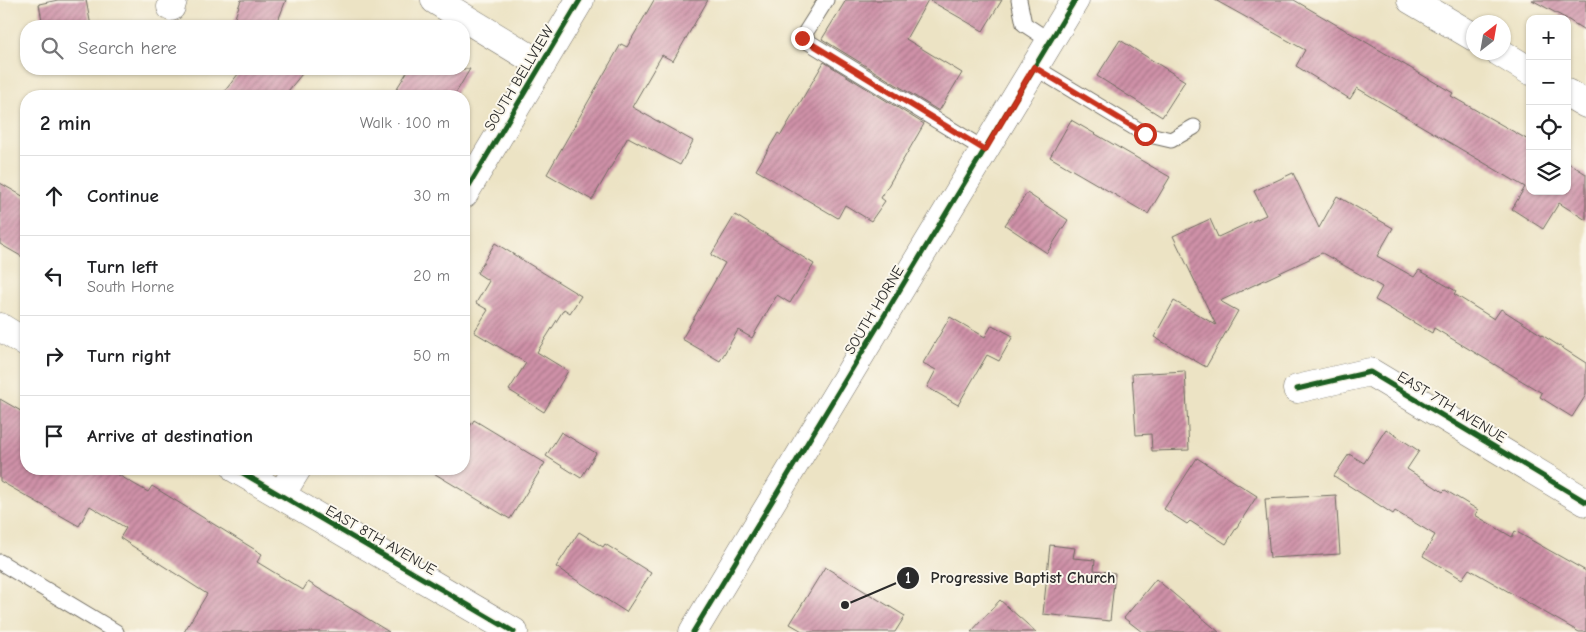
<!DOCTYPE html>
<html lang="en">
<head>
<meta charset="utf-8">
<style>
	body { margin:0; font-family:"Comic Neue",sans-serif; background:#f6f6f6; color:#202124 }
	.controls { position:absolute; right:15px; top:15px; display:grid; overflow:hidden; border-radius:10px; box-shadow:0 1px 4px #0004 }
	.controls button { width:45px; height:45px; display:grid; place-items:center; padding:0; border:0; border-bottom:1px solid #e0e0e0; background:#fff; color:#202124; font:25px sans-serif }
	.compass { position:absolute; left:1466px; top:15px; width:45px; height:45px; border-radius:50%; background:#fff; box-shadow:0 1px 4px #0004; rotate:31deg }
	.stop { position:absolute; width:15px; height:15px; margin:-11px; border:4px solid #c8321e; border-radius:50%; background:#fff }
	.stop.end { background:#c8321e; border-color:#fff; box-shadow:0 1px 5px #0008 }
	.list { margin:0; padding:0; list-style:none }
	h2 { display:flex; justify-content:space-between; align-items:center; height:65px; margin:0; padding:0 20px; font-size:21px }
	h2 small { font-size:16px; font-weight:400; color:#757577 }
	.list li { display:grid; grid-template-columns:32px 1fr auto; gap:15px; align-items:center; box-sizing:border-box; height:80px; padding:0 20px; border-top:1px solid #e0e0e0 }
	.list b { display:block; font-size:19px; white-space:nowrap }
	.list p { margin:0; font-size:16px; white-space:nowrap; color:#757577 }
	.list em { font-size:16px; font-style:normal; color:#757577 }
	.icon { flex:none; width:28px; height:28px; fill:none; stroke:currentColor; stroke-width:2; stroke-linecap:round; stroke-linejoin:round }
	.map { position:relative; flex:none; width:1586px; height:632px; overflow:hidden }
	.search { position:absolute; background:#fff; box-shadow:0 1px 4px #0004; left:20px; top:20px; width:450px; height:55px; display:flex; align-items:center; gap:12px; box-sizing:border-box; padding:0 18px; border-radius:20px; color:#757577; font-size:19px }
	.panel { position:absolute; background:#fff; box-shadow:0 1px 4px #0004; left:20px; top:90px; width:450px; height:385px; border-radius:20px }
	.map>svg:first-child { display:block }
	.building { fill:url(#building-hatch) }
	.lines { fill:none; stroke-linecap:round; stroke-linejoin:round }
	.service-casing { stroke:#6f6b61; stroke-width:17 }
	.minor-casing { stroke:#6f6b61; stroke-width:29 }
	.tertiary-casing { stroke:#6f6b61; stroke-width:29 }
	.service { stroke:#fff; stroke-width:15 }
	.minor { stroke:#fff; stroke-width:28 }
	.tertiary { stroke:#fff; stroke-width:28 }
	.cycleway-casing { stroke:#fbf7ec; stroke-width:8 }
	.cycleway { stroke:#1b5e20; stroke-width:5 }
	.route { stroke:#c8321e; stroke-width:6 }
	.labels { text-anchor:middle; stroke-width:4; stroke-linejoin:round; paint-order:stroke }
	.street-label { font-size:15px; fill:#2b2b2b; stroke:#fbf7ec }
	.leader { fill:none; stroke:#2b2b2b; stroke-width:2 }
	.callout-dot { fill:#2b2b2b; stroke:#fbf7ec; stroke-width:2 }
	.mark-label { font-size:15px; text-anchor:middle; font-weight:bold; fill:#fff }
	.callout-label { font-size:16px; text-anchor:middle; font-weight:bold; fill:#2b2b2b; stroke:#fbf7ec; stroke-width:4; stroke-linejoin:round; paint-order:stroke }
</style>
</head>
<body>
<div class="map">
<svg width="1586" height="632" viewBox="0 0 1586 632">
	<defs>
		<pattern id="building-hatch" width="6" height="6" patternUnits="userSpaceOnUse" patternTransform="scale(1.25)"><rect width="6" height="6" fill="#cf91a8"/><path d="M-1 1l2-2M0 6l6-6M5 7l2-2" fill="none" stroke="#a87789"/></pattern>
	</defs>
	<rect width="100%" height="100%" fill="#fbf7ec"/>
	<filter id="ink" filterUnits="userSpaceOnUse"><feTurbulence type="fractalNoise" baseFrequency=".02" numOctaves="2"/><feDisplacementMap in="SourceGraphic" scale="10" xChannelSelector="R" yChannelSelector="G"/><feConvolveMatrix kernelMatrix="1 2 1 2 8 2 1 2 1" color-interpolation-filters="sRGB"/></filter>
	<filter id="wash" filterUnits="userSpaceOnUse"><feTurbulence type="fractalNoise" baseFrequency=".0096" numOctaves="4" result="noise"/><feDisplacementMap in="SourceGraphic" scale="20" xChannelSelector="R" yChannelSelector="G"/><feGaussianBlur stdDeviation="1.12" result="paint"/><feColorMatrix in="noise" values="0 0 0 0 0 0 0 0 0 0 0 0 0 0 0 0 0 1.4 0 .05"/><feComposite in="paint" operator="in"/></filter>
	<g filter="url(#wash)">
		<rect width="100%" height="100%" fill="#ece3c4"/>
		<g id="blocks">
			<g class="building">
				<path d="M58 0H86L91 26H43L39 4Z"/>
				<path d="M241 0H286L276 26H232Z"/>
				<path d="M654 0H708L673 61 662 55 632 107 693 141 680 165 628 137 592 200 547 174 621 44 627 47Z"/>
				<path d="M846 0H928L906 39 962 73 939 111 822 39Z"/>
				<path d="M929 0H1002L983 31Z"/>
				<path d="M1215 0H1294L1453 93 1451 96 1530 141V191H1567V162L1586 174V220L1559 203 1543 229 1512 209 1525 187 1357 88 1350 99 1296 66 1305 50Z"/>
				<path d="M1532 0H1586V31L1567 19Z"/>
				<path d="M1120 40 1185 81 1162 117 1097 76Z"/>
				<path d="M824 62 924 124 881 198 885 201 871 221 845 205 838 218 756 170 778 133 781 135Z"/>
				<path d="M242 69H306L284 96H221Z"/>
				<path d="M409 69H470L454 96H392Z"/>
				<path d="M1071 120 1170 177 1148 214 1050 157Z"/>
				<path d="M1293 173 1319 228 1337 196 1393 228 1377 256 1414 277 1419 270 1456 291 1454 294 1494 319 1501 309 1586 363V395L1572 417 1540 397 1542 393 1434 328 1432 333 1375 300 1382 287 1322 253 1220 301 1238 311 1206 367 1154 337 1174 301 1216 325 1173 236 1210 219 1218 237 1266 215 1254 191Z"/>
				<path d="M0 183 26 198V259L0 244Z"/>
				<path d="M1027 193 1068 220 1047 253 1005 225Z"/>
				<path d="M735 215 814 264 790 303 777 295 752 338 738 330 720 361 682 339 725 263 711 255Z"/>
				<path d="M495 243 581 296 570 313 564 309 537 352 568 371 544 412 509 390 526 363 474 332 488 310 476 303 489 281 477 273Z"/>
				<path d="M950 317 985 337 992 325 1013 336 999 361 987 355 958 405 927 387 936 370 923 363Z"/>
				<path d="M1185 371 1189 450 1152 451 1151 434 1136 435 1132 374Z"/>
				<path d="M0 399 26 414V469H108L148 492 152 486 262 554 257 562 303 590 308 582 389 632H184L207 594 120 538 126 528 90 506 79 526 0 481Z"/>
				<path d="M474 420 545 463 510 519 427 469H464V436Z"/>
				<path d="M1386 429 1419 451 1407 469 1443 492 1445 490 1478 510 1475 515 1512 537 1515 531 1586 571V632H1579L1469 569 1462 579 1423 556 1435 535 1395 511 1393 514 1334 476 1349 454 1364 463Z"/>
				<path d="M561 432 596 453 581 478 546 456Z"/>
				<path d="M1197 458 1257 496 1226 544 1190 521 1187 524 1164 509Z"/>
				<path d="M1336 495 1340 554 1270 558 1265 499Z"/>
				<path d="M579 532 603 547 605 544 651 573 626 612 556 567Z"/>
				<path d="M1050 545 1075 548 1073 558 1095 560 1094 570 1115 573 1110 621 1043 614Z"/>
				<path d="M825 567 905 616 895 632H804L790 624Z"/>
				<path d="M1156 579 1219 632H1142L1124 618Z"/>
				<path d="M1000 600 1036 632H971Z"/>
			</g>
		</g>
	</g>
	<g filter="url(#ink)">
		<use href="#blocks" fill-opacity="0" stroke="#6f6b61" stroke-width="1"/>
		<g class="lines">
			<defs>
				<g id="service">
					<path d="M826 0 802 38 985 150"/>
					<path d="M1019 0 1024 24 1050 41"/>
					<path d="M1034 67 1145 134 1171 140 1194 127"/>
					<path d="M0 562 116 632"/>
				</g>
				<g id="minor">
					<path d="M435 0 542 65"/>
					<path d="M1411 0 1474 37"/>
					<path d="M171 7 173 0"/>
					<path d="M1499 52 1530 71"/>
					<path d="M1567 93 1586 104"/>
					<path d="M464 194 580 0"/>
					<path d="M0 327 26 343"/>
					<path d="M1297 389 1370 372 1586 502"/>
					<path d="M236 469 514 632"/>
					<path d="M281 495 297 469"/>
				</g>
				<path id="tertiary" d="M693 632 1075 0"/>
			</defs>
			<use href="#service" class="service-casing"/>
			<use href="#minor" class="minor-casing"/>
			<use href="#tertiary" class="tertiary-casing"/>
			<use href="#service" class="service"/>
			<use href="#minor" class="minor"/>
			<use href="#tertiary" class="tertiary"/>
			<defs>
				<g id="cycleway">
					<path d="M464 194 580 0"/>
					<path d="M1297 389 1370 372 1586 502"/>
					<path d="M236 469 514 632"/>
					<path d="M693 632 1075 0"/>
				</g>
			</defs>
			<use href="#cycleway" class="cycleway-casing"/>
			<use href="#cycleway" class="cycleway"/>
		</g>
	</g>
	<g class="lines" filter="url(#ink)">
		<path class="route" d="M802 38 985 150 1034 67 1145 134"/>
	</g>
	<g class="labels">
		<g class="street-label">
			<text transform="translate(519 78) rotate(-59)" y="5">SOUTH BELLVIEW</text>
			<text transform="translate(874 310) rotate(-59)" y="5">SOUTH HORNE</text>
			<text transform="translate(1452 407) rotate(31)" y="5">EAST 7TH AVENUE</text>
			<text transform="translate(381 540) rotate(30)" y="5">EAST 8TH AVENUE</text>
		</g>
	</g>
	<path class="leader" d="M845 605L908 578"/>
	<g class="callout-dot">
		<circle cx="845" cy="605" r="5"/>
		<circle cx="908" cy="578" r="12"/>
	</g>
	<g class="mark-label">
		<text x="908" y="583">1</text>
	</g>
	<g class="callout-label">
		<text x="1023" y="583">Progressive Baptist Church</text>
	</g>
</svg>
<div class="controls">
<button>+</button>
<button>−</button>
<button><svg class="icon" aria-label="locate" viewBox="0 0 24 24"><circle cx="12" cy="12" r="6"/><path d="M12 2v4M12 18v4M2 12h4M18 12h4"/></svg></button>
<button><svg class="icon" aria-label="layers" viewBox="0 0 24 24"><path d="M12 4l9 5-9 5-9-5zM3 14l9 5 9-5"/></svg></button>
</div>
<svg class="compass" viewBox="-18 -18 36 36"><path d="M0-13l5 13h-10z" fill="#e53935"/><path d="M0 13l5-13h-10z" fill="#757577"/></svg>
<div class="stop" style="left:1145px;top:134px"></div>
<div class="stop end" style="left:802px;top:38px"></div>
<div class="search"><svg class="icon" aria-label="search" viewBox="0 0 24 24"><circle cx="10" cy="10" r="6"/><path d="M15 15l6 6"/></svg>Search here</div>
<section class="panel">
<h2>2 min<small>Walk · 100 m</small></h2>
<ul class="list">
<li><svg class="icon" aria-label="ahead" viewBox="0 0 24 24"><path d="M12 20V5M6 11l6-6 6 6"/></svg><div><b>Continue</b></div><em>30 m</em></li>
<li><svg class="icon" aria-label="left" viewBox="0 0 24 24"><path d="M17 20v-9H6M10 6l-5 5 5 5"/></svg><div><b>Turn left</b><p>South Horne</p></div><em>20 m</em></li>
<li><svg class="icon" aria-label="right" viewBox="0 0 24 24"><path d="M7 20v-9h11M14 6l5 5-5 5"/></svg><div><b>Turn right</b></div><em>50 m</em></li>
<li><svg class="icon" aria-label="arrive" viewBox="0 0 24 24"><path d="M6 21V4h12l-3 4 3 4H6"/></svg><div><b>Arrive at destination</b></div></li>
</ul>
</section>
</div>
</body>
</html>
